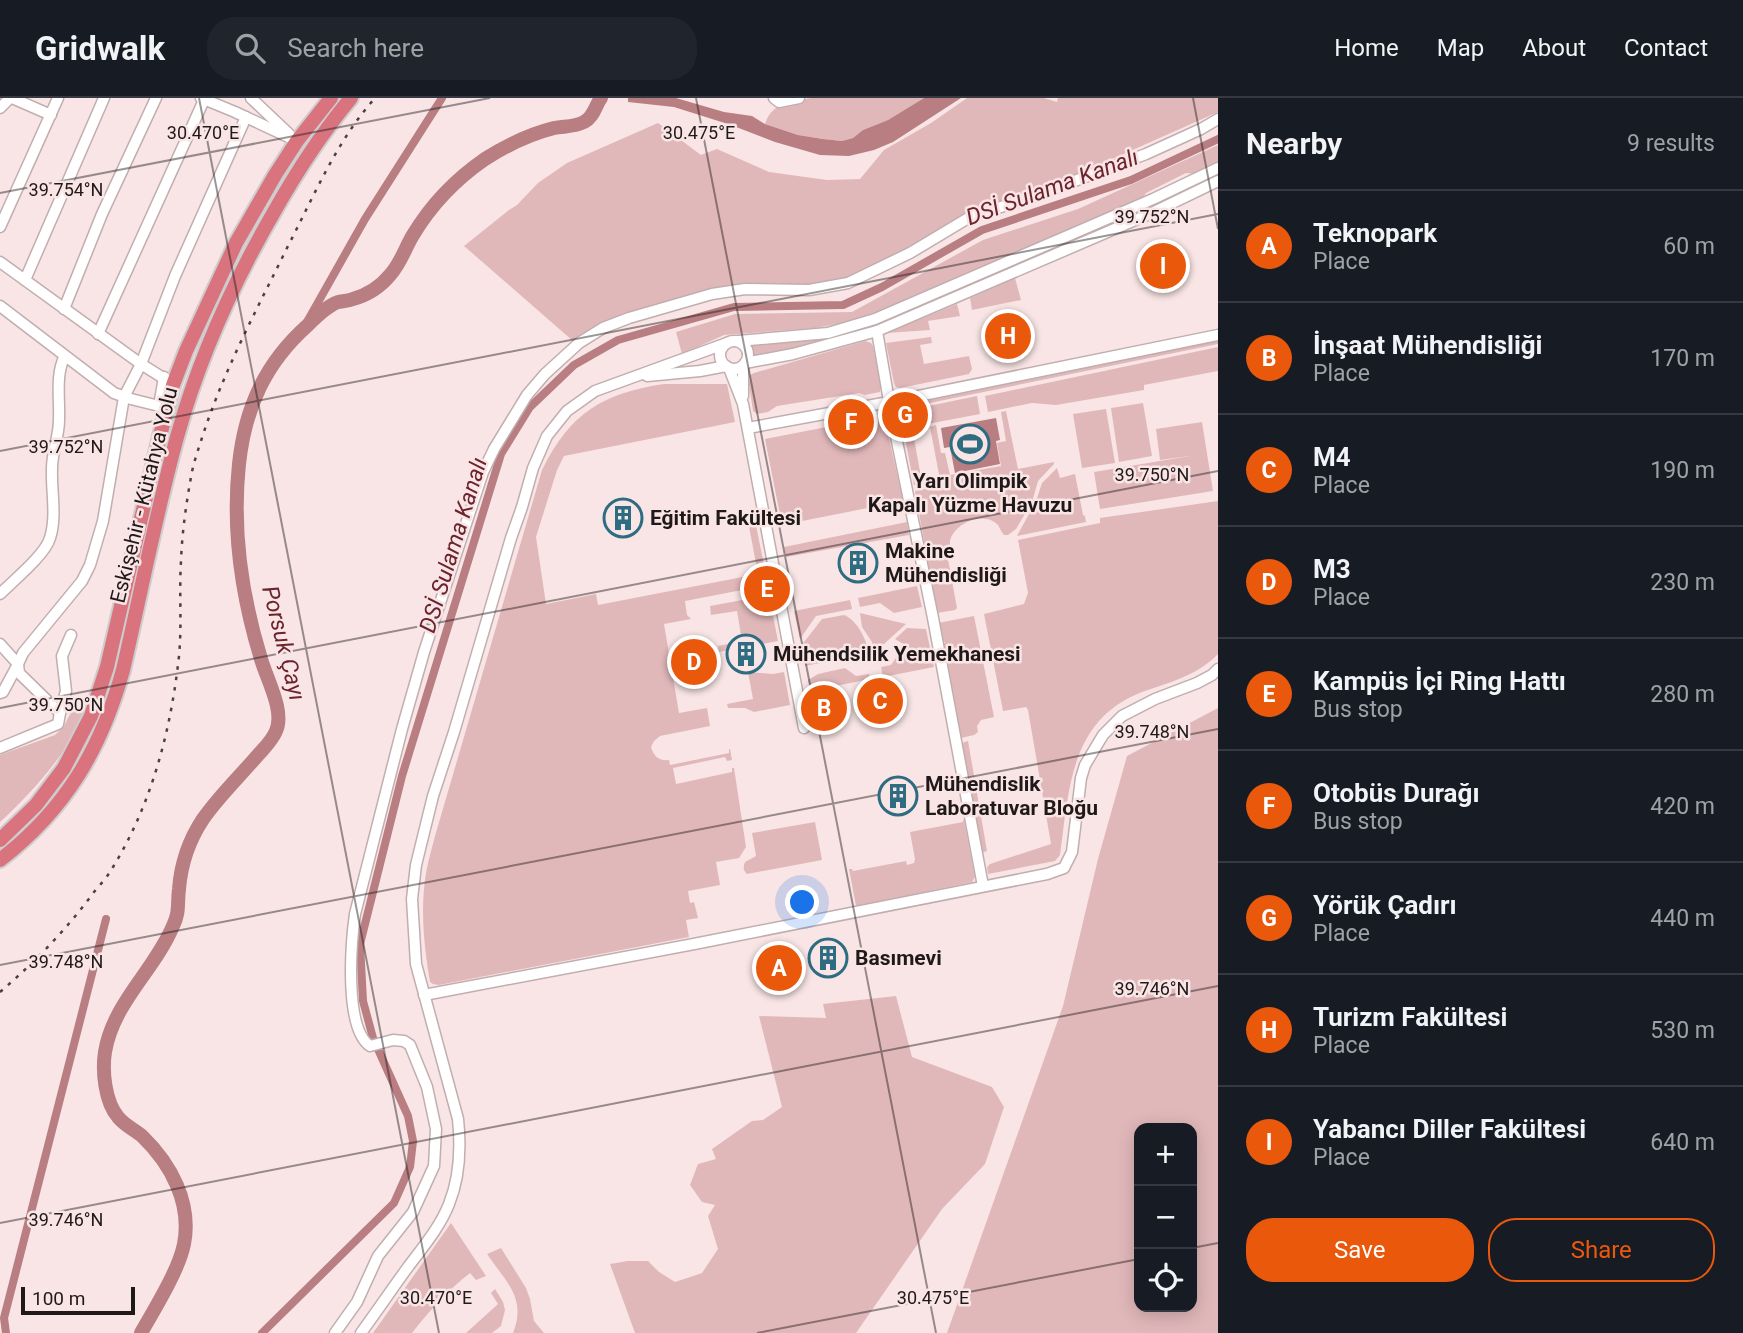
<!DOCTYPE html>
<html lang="en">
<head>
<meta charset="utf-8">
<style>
	body { margin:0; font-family:Roboto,sans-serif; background:#20242c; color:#f1f3f6 }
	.controls { position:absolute; right:21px; bottom:21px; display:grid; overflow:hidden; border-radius:14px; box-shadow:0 4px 18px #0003 }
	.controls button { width:63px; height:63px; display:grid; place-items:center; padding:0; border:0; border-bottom:2px solid #363941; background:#171b24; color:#f1f3f6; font:35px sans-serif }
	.scale { position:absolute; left:21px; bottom:18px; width:114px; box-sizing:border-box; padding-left:7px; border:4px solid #201919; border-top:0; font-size:19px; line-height:24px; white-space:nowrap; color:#201919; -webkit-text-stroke:5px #f9e5e5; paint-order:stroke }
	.you { position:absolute; left:803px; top:805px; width:24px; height:24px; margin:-18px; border:5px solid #fff; border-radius:50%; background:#1a73e8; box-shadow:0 0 0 10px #1a73e833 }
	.badge { display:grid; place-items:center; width:46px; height:46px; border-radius:50%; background:#ea580c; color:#fff; font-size:23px; font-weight:700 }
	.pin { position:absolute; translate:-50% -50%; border:4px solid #fff; box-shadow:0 2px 7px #0006 }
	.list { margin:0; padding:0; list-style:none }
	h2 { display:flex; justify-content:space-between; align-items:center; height:91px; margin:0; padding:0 28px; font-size:30px }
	h2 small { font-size:23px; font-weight:400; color:#9ea1a6 }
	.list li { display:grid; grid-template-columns:46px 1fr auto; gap:21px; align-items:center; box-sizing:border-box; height:112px; padding:0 28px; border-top:2px solid #363941 }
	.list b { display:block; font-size:26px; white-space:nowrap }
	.list p { margin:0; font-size:23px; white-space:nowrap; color:#9ea1a6 }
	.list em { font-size:23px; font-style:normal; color:#9ea1a6 }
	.actions { display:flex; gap:14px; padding:21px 28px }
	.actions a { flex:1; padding:16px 0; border:2px solid #ea580c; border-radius:28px; text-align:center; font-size:24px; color:#ea580c }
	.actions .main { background:#ea580c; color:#fff }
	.icon { flex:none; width:38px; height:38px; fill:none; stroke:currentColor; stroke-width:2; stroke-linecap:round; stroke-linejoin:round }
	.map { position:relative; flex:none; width:1218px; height:1235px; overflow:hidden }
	header { display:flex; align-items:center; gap:42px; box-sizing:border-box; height:98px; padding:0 35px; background:#171b24; border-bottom:2px solid #363941 }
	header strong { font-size:33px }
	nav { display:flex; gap:38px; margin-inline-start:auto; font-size:24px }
	.search { width:490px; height:63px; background:#20242c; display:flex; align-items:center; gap:18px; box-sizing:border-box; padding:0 24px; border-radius:28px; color:#9ea1a6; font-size:26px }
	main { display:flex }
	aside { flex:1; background:#171b24 }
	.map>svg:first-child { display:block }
	.green { fill:#e1b8ba; fill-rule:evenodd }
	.water { fill:#b87e82 }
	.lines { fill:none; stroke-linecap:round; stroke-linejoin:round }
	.canal { stroke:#b87e82; stroke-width:8 }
	.river { stroke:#b87e82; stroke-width:14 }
	.minor-casing { stroke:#c1aeaf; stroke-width:13 }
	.highway-casing { stroke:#cecccc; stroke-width:18 }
	.minor { stroke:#fff; stroke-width:10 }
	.highway { stroke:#d9737d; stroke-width:14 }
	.rail { stroke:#4a4141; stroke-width:2.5; stroke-dasharray:3.5 7; stroke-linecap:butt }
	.ticks { fill:none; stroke:#201919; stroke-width:2; stroke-opacity:0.45 }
	.labels { text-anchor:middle; stroke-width:5; stroke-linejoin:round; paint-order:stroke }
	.poi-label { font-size:21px; font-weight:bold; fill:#201919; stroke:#f9e5e5; text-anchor:start }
	.street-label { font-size:21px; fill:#201919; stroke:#f9e5e5 }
	.water-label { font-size:23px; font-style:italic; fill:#6b232d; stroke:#f9e5e5 }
	.ticks-label { font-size:18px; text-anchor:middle; fill:#201919; stroke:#f9e5e5; stroke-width:5; stroke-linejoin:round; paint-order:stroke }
</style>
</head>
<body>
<header>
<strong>Gridwalk</strong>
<div class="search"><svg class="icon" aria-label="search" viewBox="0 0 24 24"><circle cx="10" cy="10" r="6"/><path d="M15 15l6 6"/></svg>Search here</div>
<nav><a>Home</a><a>Map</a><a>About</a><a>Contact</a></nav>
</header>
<main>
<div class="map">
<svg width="1218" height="1235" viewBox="0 0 1218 1235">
	<rect width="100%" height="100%" fill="#f9e5e5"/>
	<g class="green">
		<path d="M811 0H924L888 22 863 32 853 40 842 43 823 41 798 37 765 26C772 4 791 4 811 0Z"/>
		<path d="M967 0H1044L1057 4 1058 0H1218V14L1090 71 1019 98 972 112 913 147 854 177 835 184 809 186 737 189 591 233 573 243 464 148 509 112 517 107 538 85 567 65 658 25 701 57 717 51 769 74 827 82 860 81 884 52 931 25Z"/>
		<path d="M1218 47V64L1195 76 1186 75 1146 95 1142 101 917 198 863 219 837 226 815 230 724 237 682 256 676 234 735 216 852 214 983 142 1078 111Z"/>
		<path d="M1198 86 1199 88 1165 105 877 228 754 260 752 248 828 239 876 225 1164 103Z"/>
		<path d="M1015 180 1021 202 972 212 970 200Z"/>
		<path d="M957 206 960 218 928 223 930 232 887 235Z"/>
		<path d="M931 239 932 245 920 247 924 266 969 258 972 271 969 276 900 290 896 289 894 285 886 245Z"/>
		<path d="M1218 242V246L910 309 909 305Z"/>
		<path d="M865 243 871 245 873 248 881 289 880 294 865 297 859 295 777 308 768 314 757 316 753 313 749 286 750 277 754 275Z"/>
		<path d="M1218 249V273L1144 287V292L1056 307 1032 305 988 314 985 298Z"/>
		<path d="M664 286H727L735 324 564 358 557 372 536 439 546 506 596 496 598 507 758 476 748 423 755 422 768 487 685 503 687 517 691 521 664 526 679 615 707 610 710 628 660 638 654 643 651 649C654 659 659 663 669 662L670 667 729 655V651H730L732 662 727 663 725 659 673 670 676 686 732 674V670H734L746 749 739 760 716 764 720 787 688 793 690 805 694 804 698 820 686 822 689 839 439 887 433 886 430 884C424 848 420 811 426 775 428 763 432 750 435 738L542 372C570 315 603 295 664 286Z"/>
		<path d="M977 298 980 316 912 329 922 385 914 387 901 319 909 312Z"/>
		<path d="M1143 305 1152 358 1119 364 1111 310Z"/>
		<path d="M1106 311 1115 365 1082 370 1073 316Z"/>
		<path d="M1006 313 1018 371 1054 364V366L1038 383 1032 404 1016 431 1008 437H1004C1001 434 1000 430 998 427 984 412 954 425 950 443 950 447 950 450 951 455L947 456 957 510 955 512 937 515 915 393 941 387 930 329 936 327 941 355H945L950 377 1001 368 997 345 1006 343 1001 314Z"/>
		<path d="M884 318 904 407 899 408 898 404 782 427 765 341 842 326 843 330 861 327V322Z"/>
		<path d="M1202 324 1213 393 1100 411 1094 374 1190 358 1160 362 1156 331Z"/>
		<path d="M1057 370 1060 380 1075 376 1083 417 1085 418 1086 424 1017 438 1036 403 1042 385Z"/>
		<path d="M1218 403V556C1197 578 1170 584 1142 594 1070 622 1069 691 1060 757L1055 763 988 776 987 769 990 766 1051 746 1028 612 1026 609 1003 613 984 516 1024 506 1028 495 1018 442 1100 425V420Z"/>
		<path d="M907 424 909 437 786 459 784 449Z"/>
		<path d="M917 488 922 509 894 515 880 505 860 509 858 500Z"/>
		<path d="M769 497 778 543 719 554 718 548 742 543 737 513 711 517 710 508Z"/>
		<path d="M850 502 852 511 816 518 800 541 794 513Z"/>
		<path d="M860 515 906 526 874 555 872 544 862 529Z"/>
		<path d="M844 517C858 523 866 541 869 555L805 568 801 548 822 521Z"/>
		<path d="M974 518 994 619 981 622 977 628 978 634 974 637 961 640 943 548 945 544 942 543 938 525Z"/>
		<path d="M907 530 926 531 934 569 883 579 881 569 891 567 905 547 895 541Z"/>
		<path d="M845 570 856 578 869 576 870 581 811 593 808 582 818 576Z"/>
		<path d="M748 574 773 576 784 574 790 607 754 614 745 610H728L727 606 753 601Z"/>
		<path d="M75 606 86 613C69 653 33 694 0 724V657L55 637 64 628Z"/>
		<path d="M1218 610V1235H947L1063 908 1098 761 1127 658ZM1139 1030H1192V1209H1139Z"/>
		<path d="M968 643 987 753 982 755 962 645Z"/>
		<path d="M963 722H964L975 779 972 784 856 808 849 771H852L853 773 906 763 907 767 914 765 915 761 910 734 963 724Z"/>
		<path d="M815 724 822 762 747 776C743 772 743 769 745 764L756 758 752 735Z"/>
		<path d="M896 898 912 959 992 989 1004 1009 985 1066 942 1111 856 1235H635L610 1166 628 1163H648L659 1174 675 1184 702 1175 718 1151 708 1118 715 1107 702 1104 690 1087 698 1066 716 1061 712 1051 752 1023 763 1022 782 1009 759 918 826 920 823 906Z"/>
		<path d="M451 1125 486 1178 476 1182 470 1175C447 1193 430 1212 412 1235H373Z"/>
		<path d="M501 1150 526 1190 530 1201 534 1223 544 1235H513C527 1200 506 1184 487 1156Z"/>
		<path d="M495 1191 503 1204 505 1212 501 1228 492 1235H466L498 1206 491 1195Z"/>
	</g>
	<g class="water">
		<path d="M628 0H676L724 14 752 18 765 26 798 37 823 41 842 43 853 40 863 32 888 22 924 0H961L893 44 874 52 849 58 820 57 775 44 731 27 674 9 628 4Z"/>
		<path d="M996 320 1000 342 996 343 1000 366 955 375 950 349 944 350 941 330Z"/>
	</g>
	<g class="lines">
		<g class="canal">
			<path d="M303 231 365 121 442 0"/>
			<path d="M6 1235 4 1220 106 821"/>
			<path d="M262 1235 394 1105 410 1069 413 1043 408 1018 373 940 363 903 360 846 402 678 501 356 530 309 574 267 618 242 734 209 843 207 882 189 982 132 1131 82 1218 41"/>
		</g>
		<path class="river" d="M141 1235C154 1212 179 1172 184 1146 192 1105 171 1066 142 1038 135 1032 124 1027 118 1019 105 1004 102 973 105 954 113 905 154 873 173 828 180 813 177 807 179 791 181 766 189 742 203 721 219 698 240 678 258 657 264 650 272 643 276 633 285 613 267 582 261 561 242 499 232 431 239 366 245 310 265 265 308 227 316 219 327 208 338 204 343 203 348 203 353 201 367 197 381 188 390 177 401 165 405 150 413 137 431 107 456 81 485 61 507 47 530 36 554 30 564 28 575 29 584 24 594 19 595 8 601 0"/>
		<defs>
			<g id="minor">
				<path d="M12 0 51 17"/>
				<path d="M201 0 235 14 297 43"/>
				<path d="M251 0 289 36"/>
				<path d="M774 0 779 4 799 0"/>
				<path d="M0 10 10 0"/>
				<path d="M0 129 58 0"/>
				<path d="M0 164 141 266 168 283"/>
				<path d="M25 182 104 0"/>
				<path d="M0 208 114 295 131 301 159 308 164 279"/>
				<path d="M64 211 102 116 156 0"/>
				<path d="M877 233 890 309 933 520 983 788"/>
				<path d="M98 236 204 2"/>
				<path d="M738 243 828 235 875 221 1153 101 1218 70"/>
				<circle cx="734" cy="257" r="14"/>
				<path d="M745 265 793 256 877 233 1154 114 1218 83"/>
				<path d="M743 268V298"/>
				<path d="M729 270 743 306 804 630"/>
				<path d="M647 278 700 273 726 268"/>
				<path d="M748 330 889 304 1218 237"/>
				<path d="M0 496C14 482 45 457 50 440 57 418 51 393 52 370 52 354 59 339 59 322 60 302 55 276 65 258"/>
				<path d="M0 546 18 566 3 594 0 595"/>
				<path d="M60 615 66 593 62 558 71 537"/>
				<path d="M0 650 58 626 60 615 19 575 18 566 23 555 82 483 90 467 103 423 124 299 141 266 175 178 246 19"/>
				<path d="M424 897 694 846 1047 776 1064 770 1072 754 1081 680 1085 667 1103 637 1122 618 1155 601 1197 585 1212 577 1218 571"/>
				<path d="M335 1235 357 1204 378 1158 413 1114 434 1068 436 1031 427 989 410 947 404 943 393 942 370 948C344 930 351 845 355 816L402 631 424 554 483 374 494 351 527 297 545 276 579 245 603 230 629 220 712 196 745 191 809 192 848 185 910 155 970 119 1035 98 1146 56 1201 31 1218 21"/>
				<path d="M361 1235C377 1213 392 1191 408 1169 423 1149 440 1129 449 1106 460 1079 461 1050 458 1021L416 866 412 801 416 767 433 698 454 634 511 440 522 409 533 370 547 338 567 313 595 293 727 245"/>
			</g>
			<g id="highway">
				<path d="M0 742 36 707 64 670 91 618 107 569 160 338 173 287 186 253 236 145 275 77 297 43 331 0"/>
				<path d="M0 762C66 711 101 651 123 572 141 494 156 415 177 339 199 260 233 185 274 114 297 73 321 36 351 0"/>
			</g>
		</defs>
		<use href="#minor" class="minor-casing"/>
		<use href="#highway" class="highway-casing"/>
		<use href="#minor" class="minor"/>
		<use href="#highway" class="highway"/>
		<path class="rail" d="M0 894C35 864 67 831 94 794 101 786 108 778 113 769 152 705 171 632 179 558 182 527 179 494 181 463 182 435 186 407 191 379 193 367 197 355 201 343 222 276 256 213 287 150 314 98 336 44 375 0"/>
	</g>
	<path class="ticks" d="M199 0 439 1235M696 0 936 1235M1193 0 1218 131M0 95 490 0M0 353 1218 116M0 610 1218 373M0 867 1218 631M0 1125 1218 888M1192 1150 1218 1145M757 1235 1139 1161"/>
	<defs>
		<symbol id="stadium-ring" viewBox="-11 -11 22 22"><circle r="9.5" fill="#f9e5e5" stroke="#2e6c82" stroke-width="1.5"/><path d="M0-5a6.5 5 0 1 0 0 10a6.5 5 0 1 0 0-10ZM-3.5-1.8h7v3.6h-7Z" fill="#2e6c82"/></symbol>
		<symbol id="building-ring" viewBox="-11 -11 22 22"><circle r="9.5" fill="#f9e5e5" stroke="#2e6c82" stroke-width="1.5"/><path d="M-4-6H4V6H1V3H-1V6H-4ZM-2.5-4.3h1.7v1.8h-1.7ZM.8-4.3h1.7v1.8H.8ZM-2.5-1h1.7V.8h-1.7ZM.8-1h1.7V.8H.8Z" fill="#2e6c82"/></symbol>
	</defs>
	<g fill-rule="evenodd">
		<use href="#stadium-ring" x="948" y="324" width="44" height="44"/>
		<use href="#building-ring" x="601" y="398" width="44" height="44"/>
		<use href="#building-ring" x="836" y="443" width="44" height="44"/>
		<use href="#building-ring" x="724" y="534" width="44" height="44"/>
		<use href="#building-ring" x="876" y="676" width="44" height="44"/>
		<use href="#building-ring" x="806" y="838" width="44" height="44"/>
	</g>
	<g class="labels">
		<g class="poi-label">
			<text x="970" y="390" text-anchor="middle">Yarı Olimpik<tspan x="970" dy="24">Kapalı Yüzme Havuzu</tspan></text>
			<text x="650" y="427">Eğitim Fakültesi</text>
			<text x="885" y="460">Makine<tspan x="885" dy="24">Mühendisliği</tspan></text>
			<text x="773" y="563">Mühendsilik Yemekhanesi</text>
			<text x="925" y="693">Mühendislik<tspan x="925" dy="24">Laboratuvar Bloğu</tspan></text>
			<text x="855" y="867">Basımevi</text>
		</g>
		<g class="street-label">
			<text transform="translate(144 397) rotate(-76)" y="7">Eskişehir - Kütahya Yolu</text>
		</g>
		<g class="water-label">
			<text transform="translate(1052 89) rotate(-20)" y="8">DSİ Sulama Kanalı</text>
			<text transform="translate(453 447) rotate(-73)" y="8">DSİ Sulama Kanalı</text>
			<text transform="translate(284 545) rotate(76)" y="8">Porsuk Çayı</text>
		</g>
	</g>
	<g class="ticks-label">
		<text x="203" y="41">30.470°E</text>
		<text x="699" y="41">30.475°E</text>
		<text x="66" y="98">39.754°N</text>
		<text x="1152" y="125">39.752°N</text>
		<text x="66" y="355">39.752°N</text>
		<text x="1152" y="383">39.750°N</text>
		<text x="66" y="613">39.750°N</text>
		<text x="1152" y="640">39.748°N</text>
		<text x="66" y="870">39.748°N</text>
		<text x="1152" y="897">39.746°N</text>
		<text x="66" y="1128">39.746°N</text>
		<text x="436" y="1206">30.470°E</text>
		<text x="933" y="1206">30.475°E</text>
	</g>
</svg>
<div class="controls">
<button>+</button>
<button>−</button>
<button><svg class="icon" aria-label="locate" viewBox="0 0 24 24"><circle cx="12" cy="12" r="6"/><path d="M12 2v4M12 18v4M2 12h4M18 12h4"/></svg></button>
</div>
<div class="scale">100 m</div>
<div class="you"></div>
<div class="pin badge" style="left:779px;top:870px">A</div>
<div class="pin badge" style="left:824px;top:610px">B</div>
<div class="pin badge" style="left:880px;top:603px">C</div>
<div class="pin badge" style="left:694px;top:564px">D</div>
<div class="pin badge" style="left:767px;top:491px">E</div>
<div class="pin badge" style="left:851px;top:324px">F</div>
<div class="pin badge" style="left:905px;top:317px">G</div>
<div class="pin badge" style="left:1008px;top:238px">H</div>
<div class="pin badge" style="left:1163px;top:168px">I</div>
</div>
<aside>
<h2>Nearby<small>9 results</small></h2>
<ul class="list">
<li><span class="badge">A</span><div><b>Teknopark</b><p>Place</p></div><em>60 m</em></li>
<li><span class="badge">B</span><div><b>İnşaat Mühendisliği</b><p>Place</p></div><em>170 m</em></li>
<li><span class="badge">C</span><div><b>M4</b><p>Place</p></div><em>190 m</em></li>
<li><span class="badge">D</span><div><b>M3</b><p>Place</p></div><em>230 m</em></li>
<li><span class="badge">E</span><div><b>Kampüs İçi Ring Hattı</b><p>Bus stop</p></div><em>280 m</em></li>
<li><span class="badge">F</span><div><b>Otobüs Durağı</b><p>Bus stop</p></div><em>420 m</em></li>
<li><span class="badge">G</span><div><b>Yörük Çadırı</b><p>Place</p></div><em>440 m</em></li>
<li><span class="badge">H</span><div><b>Turizm Fakültesi</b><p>Place</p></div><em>530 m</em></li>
<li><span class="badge">I</span><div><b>Yabancı Diller Fakültesi</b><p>Place</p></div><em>640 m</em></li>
</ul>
<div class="actions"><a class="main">Save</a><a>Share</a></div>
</aside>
</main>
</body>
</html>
